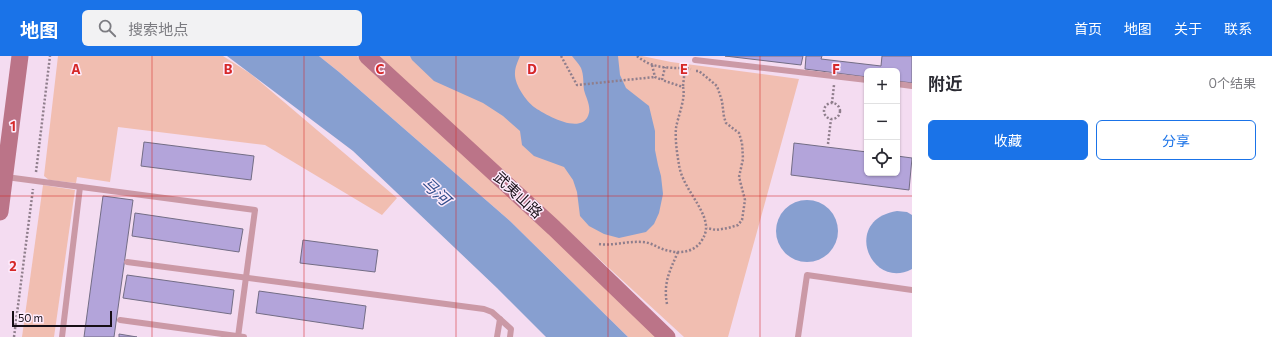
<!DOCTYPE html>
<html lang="zh">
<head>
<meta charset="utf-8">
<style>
	body { margin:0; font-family:Commissioner,"Noto Sans SC",sans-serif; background:#f2f2f3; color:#2b2b33 }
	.controls { position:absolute; right:12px; top:12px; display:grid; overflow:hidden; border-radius:6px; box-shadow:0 1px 3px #0004 }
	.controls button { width:36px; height:36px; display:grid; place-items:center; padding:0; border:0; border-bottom:1px solid #e1e1e2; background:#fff; color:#2b2b33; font:20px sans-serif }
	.scale { position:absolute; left:12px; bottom:10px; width:100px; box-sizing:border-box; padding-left:4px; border:2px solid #170f16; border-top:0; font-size:11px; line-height:14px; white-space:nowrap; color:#170f16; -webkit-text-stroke:3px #feebfc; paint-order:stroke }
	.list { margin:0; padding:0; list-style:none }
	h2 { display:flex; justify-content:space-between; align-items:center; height:52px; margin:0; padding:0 16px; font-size:17px }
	h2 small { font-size:13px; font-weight:400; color:#7c7c81 }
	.actions { display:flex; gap:8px; padding:12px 16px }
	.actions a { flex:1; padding:9px 0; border:1px solid #1a73e8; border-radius:6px; text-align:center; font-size:14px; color:#1a73e8 }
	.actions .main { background:#1a73e8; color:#fff }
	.icon { flex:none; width:22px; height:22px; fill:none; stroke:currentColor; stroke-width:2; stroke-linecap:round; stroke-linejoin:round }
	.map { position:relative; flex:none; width:912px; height:281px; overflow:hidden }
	header { display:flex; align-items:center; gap:24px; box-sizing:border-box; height:56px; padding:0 20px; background:#1a73e8; color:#fff }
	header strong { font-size:19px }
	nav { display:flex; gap:22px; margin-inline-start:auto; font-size:14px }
	.search { width:280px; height:36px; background:#f2f2f3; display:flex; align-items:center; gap:10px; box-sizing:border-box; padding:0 14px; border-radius:6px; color:#7c7c81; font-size:15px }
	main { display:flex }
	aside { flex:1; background:#fff }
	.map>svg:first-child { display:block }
	.green { fill:#f1beb1 }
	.water { fill:#879fd0 }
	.building { fill:#b3a4da; stroke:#736d85 }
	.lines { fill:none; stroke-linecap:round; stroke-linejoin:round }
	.path { stroke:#8f7e8c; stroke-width:2.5; stroke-dasharray:2 2; stroke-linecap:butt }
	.lane { stroke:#cb99a6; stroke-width:6 }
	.secondary { stroke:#bb7488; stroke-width:17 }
	.grid { fill:none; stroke:#d62828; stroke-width:1; stroke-opacity:0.55 }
	.labels { text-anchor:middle; stroke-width:3; stroke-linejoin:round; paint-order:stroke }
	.street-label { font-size:15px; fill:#170f16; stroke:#feebfc }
	.water-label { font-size:16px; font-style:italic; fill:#324e8c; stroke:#feebfc }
	.grid-label { font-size:13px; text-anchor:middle; font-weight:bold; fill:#d62828; stroke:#feebfc; stroke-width:3; stroke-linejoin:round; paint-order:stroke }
</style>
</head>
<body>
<header>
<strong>地图</strong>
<div class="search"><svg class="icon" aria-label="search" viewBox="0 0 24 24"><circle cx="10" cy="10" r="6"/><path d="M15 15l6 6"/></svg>搜索地点</div>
<nav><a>首页</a><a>地图</a><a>关于</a><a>联系</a></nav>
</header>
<main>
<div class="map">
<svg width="912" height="281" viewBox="0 0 912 281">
	<rect width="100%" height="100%" fill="#f4dcf1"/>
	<g class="green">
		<path d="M58 0H223L251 18 397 142 382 159 265 89 118 71 110 126 77 121 76 127 49 124 44 120Z"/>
		<path d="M319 0H357L408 42 658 281H628L510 165 339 16Z"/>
		<path d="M378 0H642L671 6 799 23 728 281H684Z"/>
		<path d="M43 129 75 134 54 281H22Z"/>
	</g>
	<g class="water">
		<path d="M227 0H319L339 16 510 165 628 281H546L497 232 353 95Z"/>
		<path d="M410 0H520C518 5 515 11 515 17 514 28 526 45 534 51 544 58 580 79 588 60 592 51 586 42 584 34 583 27 584 19 581 12 579 8 575 4 572 0H618L620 19 626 32 649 50 655 75V94L658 109 661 120 663 138 659 157 654 168 646 176 619 182 604 178 589 170 580 160 577 136 573 124 564 111 534 100 522 89 520 75 503 60 483 47 434 25 412 4Z"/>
		<circle cx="807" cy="175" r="31"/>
		<path d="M897 155 907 156 912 159V213C871 235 841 164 897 155Z"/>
	</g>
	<g class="building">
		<path d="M725 0H803L801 9Z"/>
		<path d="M806 0H822L821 3 881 10 882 0H912V27L897 25V15H867V21L805 13Z"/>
		<path d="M144 86 254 100 251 124 141 110Z"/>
		<path d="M794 87 867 96V117H897V100L912 102 909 134 791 119Z"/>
		<path d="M103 140 133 144 114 281H84Z"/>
		<path d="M135 157 243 173 239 196 132 180Z"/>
		<path d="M303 184 378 194 375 216 300 207Z"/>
		<path d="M127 219 234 234 231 258 123 242Z"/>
		<path d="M259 235 366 250 363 273 256 257Z"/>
		<path d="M119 278 137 281H119Z"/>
	</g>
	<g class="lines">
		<g class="path">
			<path d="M561 0 577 29 655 21"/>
			<path d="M637 0C651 12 667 12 685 12"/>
			<path d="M652 9 655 21 662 24 665 11"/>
			<path d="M696 15H699L717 30 722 45 724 61 726 67 739 77 742 87 743 103 739 121 745 144 742 164 738 169 728 172 716 174 707 172"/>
			<path d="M683 30 685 12 691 13"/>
			<path d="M832 47 834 29"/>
			<circle cx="832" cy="55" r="8"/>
			<path d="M828 88 831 63"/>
			<path d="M36 116 50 0"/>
			<path d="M599 188C613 190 627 185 642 186 652 186 660 194 670 195 682 198 696 195 702 184 707 176 707 170 704 161 697 143 682 128 679 109 677 97 675 84 676 72 678 60 686 42 683 31L662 24"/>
			<path d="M667 248C663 227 670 214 678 196"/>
			<path d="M14 281 33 133"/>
		</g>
		<g class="lane">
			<path d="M695 4 867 24"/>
			<path d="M897 28 912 30"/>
			<path d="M6 121 255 154 238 281"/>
			<path d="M127 206 484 253 492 256 511 273 510 281"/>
			<path d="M120 264 244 281"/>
			<path d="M62 281 80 131"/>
			<path d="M497 281 500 263"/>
			<path d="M798 281 807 219 912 234"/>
		</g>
		<g class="secondary">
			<path d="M367 0 554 172 667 281"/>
			<path d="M0 156 20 0"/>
		</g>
	</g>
	<path class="grid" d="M152 0V281M304 0V281M456 0V281M608 0V281M760 0V281M0 140H912"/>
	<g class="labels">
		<g class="street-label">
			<text transform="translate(518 139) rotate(43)" y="5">武夷山路</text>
		</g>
		<g class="water-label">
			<text transform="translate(436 135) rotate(43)" y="6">马河</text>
		</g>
	</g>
	<g class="grid-label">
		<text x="76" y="18">A</text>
		<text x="228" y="18">B</text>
		<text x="380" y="18">C</text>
		<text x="532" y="18">D</text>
		<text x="684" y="18">E</text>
		<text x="836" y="18">F</text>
		<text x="13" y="75">1</text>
		<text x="13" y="215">2</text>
	</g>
</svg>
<div class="controls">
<button>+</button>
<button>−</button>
<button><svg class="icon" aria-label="locate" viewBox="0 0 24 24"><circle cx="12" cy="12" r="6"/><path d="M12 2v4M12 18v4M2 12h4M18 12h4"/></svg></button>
</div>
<div class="scale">50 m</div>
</div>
<aside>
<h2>附近<small>0个结果</small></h2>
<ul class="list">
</ul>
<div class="actions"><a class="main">收藏</a><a>分享</a></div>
</aside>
</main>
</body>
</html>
